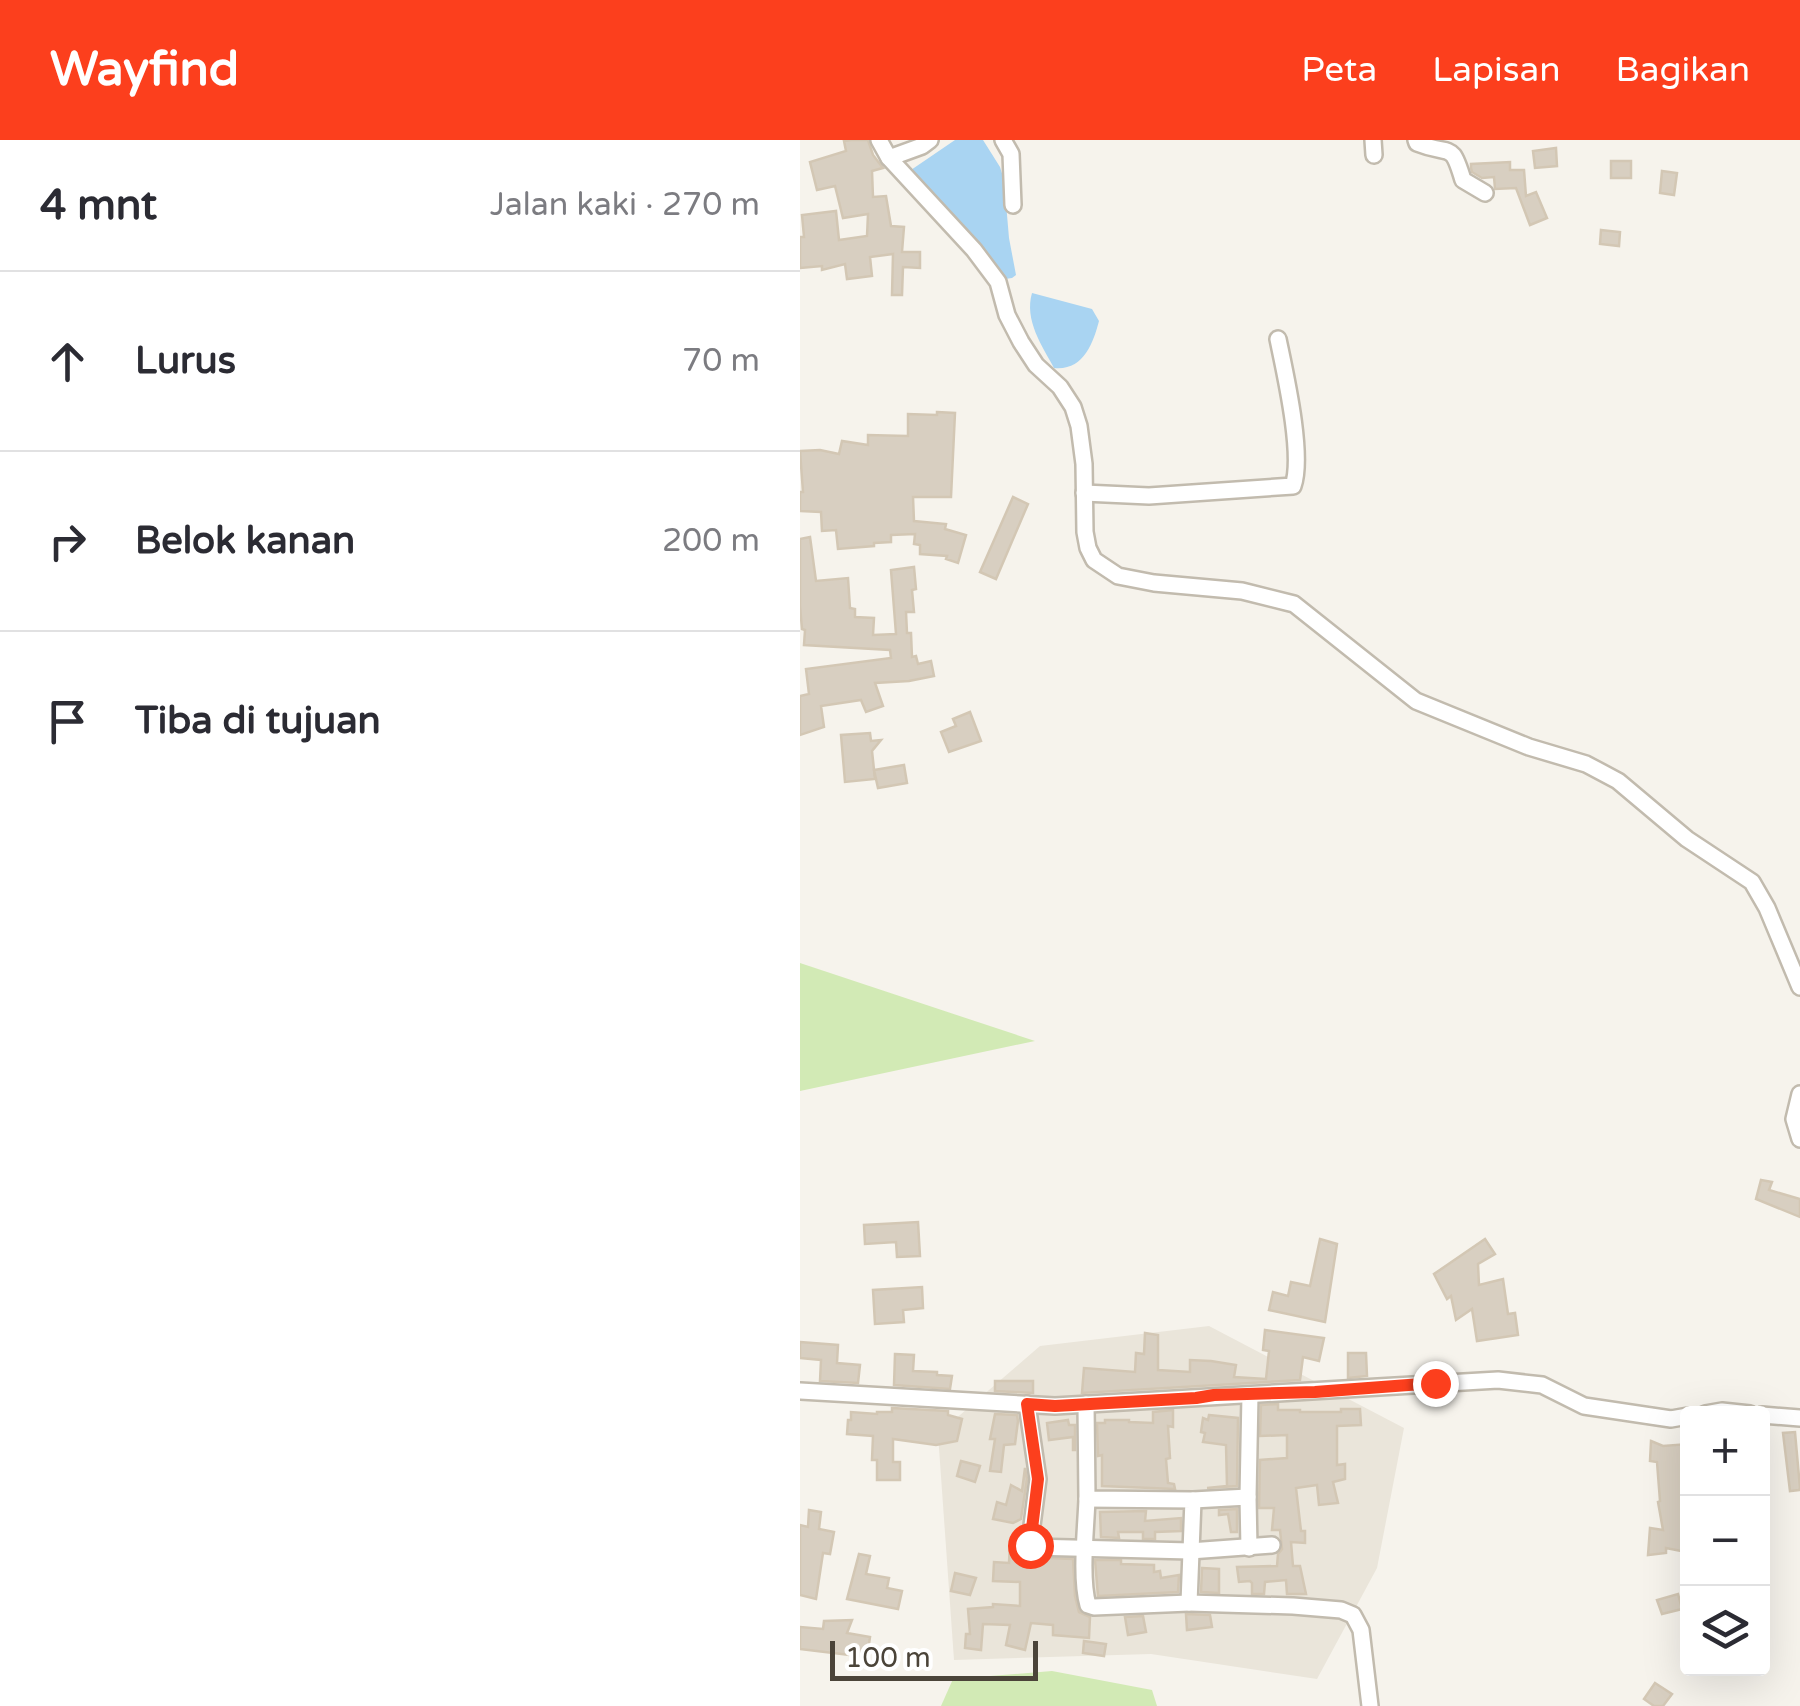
<!DOCTYPE html>
<html lang="id">
<head>
<meta charset="utf-8">
<style>
	body { margin:0; font-family:"Varela Round",sans-serif; background:#f2f2f3; color:#2b2b33 }
	.controls { position:absolute; right:30px; bottom:30px; display:grid; overflow:hidden; border-radius:10px; box-shadow:0 10px 40px #0002 }
	.controls button { width:90px; height:90px; display:grid; place-items:center; padding:0; border:0; border-bottom:2px solid #e1e1e2; background:#fff; color:#2b2b33; font:50px sans-serif }
	.scale { position:absolute; left:30px; bottom:25px; width:208px; box-sizing:border-box; padding-left:10px; border:5px solid #4b4439; border-top:0; font-size:28px; line-height:35px; white-space:nowrap; color:#4b4439; -webkit-text-stroke:8px #fff; paint-order:stroke }
	.stop { position:absolute; width:30px; height:30px; margin:-22px; border:8px solid #fc3f1d; border-radius:50%; background:#fff }
	.stop.end { background:#fc3f1d; border-color:#fff; box-shadow:0 2px 10px #0008 }
	.list { margin:0; padding:0; list-style:none }
	h2 { display:flex; justify-content:space-between; align-items:center; height:130px; margin:0; padding:0 40px; font-size:42px }
	h2 small { font-size:32px; font-weight:400; color:#7c7c81 }
	.list li { display:grid; grid-template-columns:65px 1fr auto; gap:30px; align-items:center; box-sizing:border-box; height:180px; padding:0 40px; border-top:2px solid #e1e1e2 }
	.list b { display:block; font-size:38px; white-space:nowrap }
	.list em { font-size:32px; font-style:normal; color:#7c7c81 }
	.icon { flex:none; width:55px; height:55px; fill:none; stroke:currentColor; stroke-width:2; stroke-linecap:round; stroke-linejoin:round }
	.map { position:relative; flex:none; width:1000px; height:1566px; overflow:hidden }
	header { display:flex; align-items:center; gap:60px; box-sizing:border-box; height:140px; padding:0 50px; background:#fc3f1d; color:#fff }
	header strong { font-size:48px }
	nav { display:flex; gap:55px; margin-inline-start:auto; font-size:35px }
	main { display:flex }
	aside { flex:1; background:#fff }
	.map>svg:first-child { display:block }
	.residential { fill:#eae5da }
	.green { fill:#d2eab5 }
	.water { fill:#a9d4f2 }
	.building { fill:#d8cfc1; stroke:#d3c7b4; stroke-width:2.5 }
	.lines { fill:none; stroke-linecap:round; stroke-linejoin:round }
	.street-casing { stroke:#c2bbae; stroke-width:20 }
	.street { stroke:#fff; stroke-width:15 }
	.route { stroke:#fc3f1d; stroke-width:12 }
</style>
</head>
<body>
<header>
<strong>Wayfind</strong>
<nav><a>Peta</a><a>Lapisan</a><a>Bagikan</a></nav>
</header>
<main>
<aside>
<h2>4 mnt<small>Jalan kaki · 270 m</small></h2>
<ul class="list">
<li><svg class="icon" aria-label="ahead" viewBox="0 0 24 24"><path d="M12 20V5M6 11l6-6 6 6"/></svg><div><b>Lurus</b></div><em>70 m</em></li>
<li><svg class="icon" aria-label="right" viewBox="0 0 24 24"><path d="M7 20v-9h11M14 6l5 5-5 5"/></svg><div><b>Belok kanan</b></div><em>200 m</em></li>
<li><svg class="icon" aria-label="arrive" viewBox="0 0 24 24"><path d="M6 21V4h12l-3 4 3 4H6"/></svg><div><b>Tiba di tujuan</b></div></li>
</ul>
</aside>
<div class="map">
<svg width="1000" height="1566" viewBox="0 0 1000 1566">
	<rect width="100%" height="100%" fill="#f6f3ec"/>
	<path class="residential" d="M409 1186 604 1288 577 1428 517 1539 351 1514 154 1520 138 1294 240 1206Z"/>
	<g class="green">
		<path d="M0 823 235 901 0 951Z"/>
		<path d="M252 1531 352 1550 357 1566H141L153 1539Z"/>
	</g>
	<g class="water">
		<path d="M155 0H183L200 27 204 40 209 98 216 135 212 138 205 139 111 30Z"/>
		<path d="M232 153 292 169 299 181C293 204 283 231 254 228 242 206 224 180 232 153Z"/>
	</g>
	<g class="building">
		<path d="M51 0H68L73 15 83 28 72 31 73 57 86 56 91 86 104 87 102 112H120V128L103 127 102 155H92L93 114 70 117 72 136 47 139 45 124 22 130V126L0 128V97H4L2 75 36 71 39 100 67 96 68 74 43 78 35 46 17 50 10 22 46 11 44 1Z"/>
		<path d="M756 8 757 26 735 28 733 11Z"/>
		<rect x="811" y="21" width="20" height="17"/>
		<path d="M710 22V30H724L726 56 736 52 747 78 730 85 716 48 695 49 694 37 682 38 672 32 671 28V24Z"/>
		<path d="M862 31 877 33 874 55 860 53Z"/>
		<path d="M801 90 820 92 819 106 800 104Z"/>
		<path d="M137 272 155 273 151 357H113L114 381 146 384 145 389 166 395 158 423 146 419 147 416 120 414V405L114 404 115 394 91 395V402L74 403V406L38 409 36 390 22 391 21 372 0 371V352H3L0 311 20 310 39 314 42 301 68 305V295L108 296V274L137 275Z"/>
		<path d="M213 357 228 364 196 439 180 432Z"/>
		<path d="M10 397 16 441 48 438 50 468 55 469V477L74 478 73 495 96 494 91 430 114 427 116 449 112 450 114 472H106L107 493H111L112 517 116 516 118 524 131 521 134 536 109 541 75 543 83 566 66 572 61 560 21 566 24 587 0 595V556L9 554 6 529 91 518 90 510 4 505 5 490 2 489 0 466V399Z"/>
		<path d="M170 572 181 601 149 612 141 592 156 586 153 579Z"/>
		<path d="M70 593 71 601 81 600 72 611 75 639 45 642 41 595Z"/>
		<path d="M104 625 107 643 78 648 74 630Z"/>
		<path d="M961 1040 972 1042 969 1050 1000 1059V1077L956 1059Z"/>
		<path d="M118 1082 120 1116 97 1117 96 1102 65 1104 64 1085Z"/>
		<path d="M520 1099 537 1104 525 1182 469 1170 473 1152 488 1156 491 1142 510 1146Z"/>
		<path d="M685 1099 695 1114 678 1124 679 1145 703 1139 708 1174 715 1173 718 1195 677 1201 672 1169 656 1180 651 1156 647 1159 634 1134Z"/>
		<path d="M122 1147 123 1168 103 1170 104 1182 75 1184 73 1150Z"/>
		<path d="M465 1190 524 1198 519 1221 503 1217 500 1240 282 1253 284 1228 335 1232 336 1213 344 1214 345 1193 358 1195V1230L390 1232V1220L411 1221 436 1225 434 1237 466 1239 469 1211 463 1210Z"/>
		<path d="M0 1202 38 1205 37 1223 60 1225 58 1243 20 1241 21 1220 0 1218Z"/>
		<path d="M548 1213H566L567 1236 548 1238Z"/>
		<path d="M95 1214 114 1215 113 1231 137 1232V1235L152 1236 150 1249 94 1245Z"/>
		<path d="M195 1241H233V1253L195 1251Z"/>
		<path d="M478 1264V1270H500V1272H541V1269H560L561 1285 537 1286V1325L545 1324V1339L533 1342 538 1363 519 1365 517 1345 496 1348 501 1391H505V1403L491 1402 493 1426H500L506 1454H487L486 1440 465 1442 464 1454H452V1443L450 1441 439 1442 437 1427 477 1426 478 1414 482 1409 480 1390H472L474 1368H459L460 1320 487 1318V1295L460 1296 461 1265Z"/>
		<path d="M92 1268 148 1271V1275L162 1279 157 1301 136 1305 93 1299V1322H100V1340H77V1320H72L73 1296 47 1294 48 1280H51V1272L77 1274V1272H92Z"/>
		<path d="M373 1270V1287L368 1286 370 1318 366 1319 368 1343 374 1344 375 1349 302 1346V1315L298 1316 297 1283H305V1280H329V1282L353 1283V1272Z"/>
		<path d="M195 1274 217 1275 218 1281 215 1304 204 1305 201 1332 190 1331 195 1299H190Z"/>
		<path d="M409 1275 438 1278 437 1346 407 1348 427 1346 426 1305 403 1302 405 1293 401 1292 403 1278 408 1280Z"/>
		<path d="M268 1280 269 1285H275V1310H273V1297L249 1300 247 1283Z"/>
		<path d="M995 1292 1000 1348 999 1350 990 1351 983 1293Z"/>
		<path d="M851 1301 863 1306 888 1304 886 1412 866 1408V1413L848 1415 850 1388 863 1390 858 1362 860 1361 857 1322 850 1321Z"/>
		<path d="M161 1321 180 1326 175 1342 157 1336Z"/>
		<path d="M225 1328 227 1339 221 1379 213 1383 193 1379 197 1362 206 1365 211 1345 222 1351Z"/>
		<path d="M437 1369V1392H431L428 1374 419 1375V1370Z"/>
		<path d="M9 1370 21 1372 19 1389 34 1392 30 1414 23 1413 16 1459 0 1455V1385L8 1387Z"/>
		<path d="M346 1371 345 1381 381 1378V1391L355 1392V1399H343V1392H318L319 1398 301 1397 300 1372Z"/>
		<path d="M218 1396 221 1411 226 1417 273 1419 275 1456 279 1472 290 1477 289 1498 253 1495V1485L231 1483 225 1510 206 1505 210 1485 183 1484 181 1510 165 1508 166 1494H170L168 1469 193 1467V1464L220 1466V1442L193 1441 194 1422 209 1423 210 1402Z"/>
		<path d="M59 1414 70 1416 66 1434 89 1438 87 1448 102 1451 98 1469 47 1459Z"/>
		<path d="M295 1420H321V1424L354 1425V1432L360 1431 361 1438 379 1435 378 1452 298 1456Z"/>
		<path d="M402 1428 419 1429V1453L401 1452Z"/>
		<path d="M155 1433 176 1438 170 1455 151 1451Z"/>
		<path d="M878 1454 882 1469 862 1474 857 1460Z"/>
		<path d="M386 1474 410 1475 412 1487 387 1490Z"/>
		<path d="M343 1476 346 1492 328 1495 325 1477Z"/>
		<path d="M52 1480 47 1493 70 1497 67 1517 0 1509V1487L23 1489 24 1481Z"/>
		<path d="M284 1501 306 1504 304 1516 283 1513Z"/>
		<path d="M855 1543 872 1554 863 1566H854L844 1559Z"/>
	</g>
	<g class="lines">
		<defs>
			<g id="street">
				<path d="M79 0 89 18 174 110 198 142 207 175 221 202 236 225 260 247 273 267 279 286 284 324 285 392 288 408 294 420 318 436 354 443 442 451 494 464 616 561 729 607 786 624 818 641 887 699 952 742 967 768 1000 847"/>
				<path d="M203 0 211 14 213 65"/>
				<path d="M573 0 574 15"/>
				<path d="M616 0 617 3C652 17 651 0 663 40L685 53"/>
				<path d="M89 18 122 6 130 0"/>
				<path d="M284 353 349 356 493 346C504 315 485 233 478 199"/>
				<path d="M1000 954 994 979 1000 999"/>
				<path d="M0 1251 255 1266 698 1240 742 1245 784 1266 871 1279 888 1276"/>
				<path d="M227 1264 238 1339 230 1401 232 1407 390 1411 472 1405"/>
				<path d="M286 1264 287 1359 393 1360 389 1463 493 1466 541 1470 553 1475 561 1490 570 1566"/>
				<path d="M905 1274 922 1271 950 1274"/>
				<path d="M962 1275 1000 1278"/>
				<path d="M448 1357 450 1255"/>
				<path d="M287 1359C286 1388 280 1438 288 1465L294 1467 389 1463"/>
				<path d="M393 1360 448 1357 449 1408"/>
			</g>
		</defs>
		<use href="#street" class="street-casing"/>
		<use href="#street" class="street"/>
	</g>
	<g class="lines">
		<path class="route" d="M230 1405 238 1339 227 1264 255 1266 396 1258 414 1255 515 1252 635 1243"/>
	</g>
</svg>
<div class="controls">
<button>+</button>
<button>−</button>
<button><svg class="icon" aria-label="layers" viewBox="0 0 24 24"><path d="M12 4l9 5-9 5-9-5zM3 14l9 5 9-5"/></svg></button>
</div>
<div class="scale">100 m</div>
<div class="stop" style="left:230px;top:1405px"></div>
<div class="stop end" style="left:635px;top:1243px"></div>
</div>
</main>
</body>
</html>
